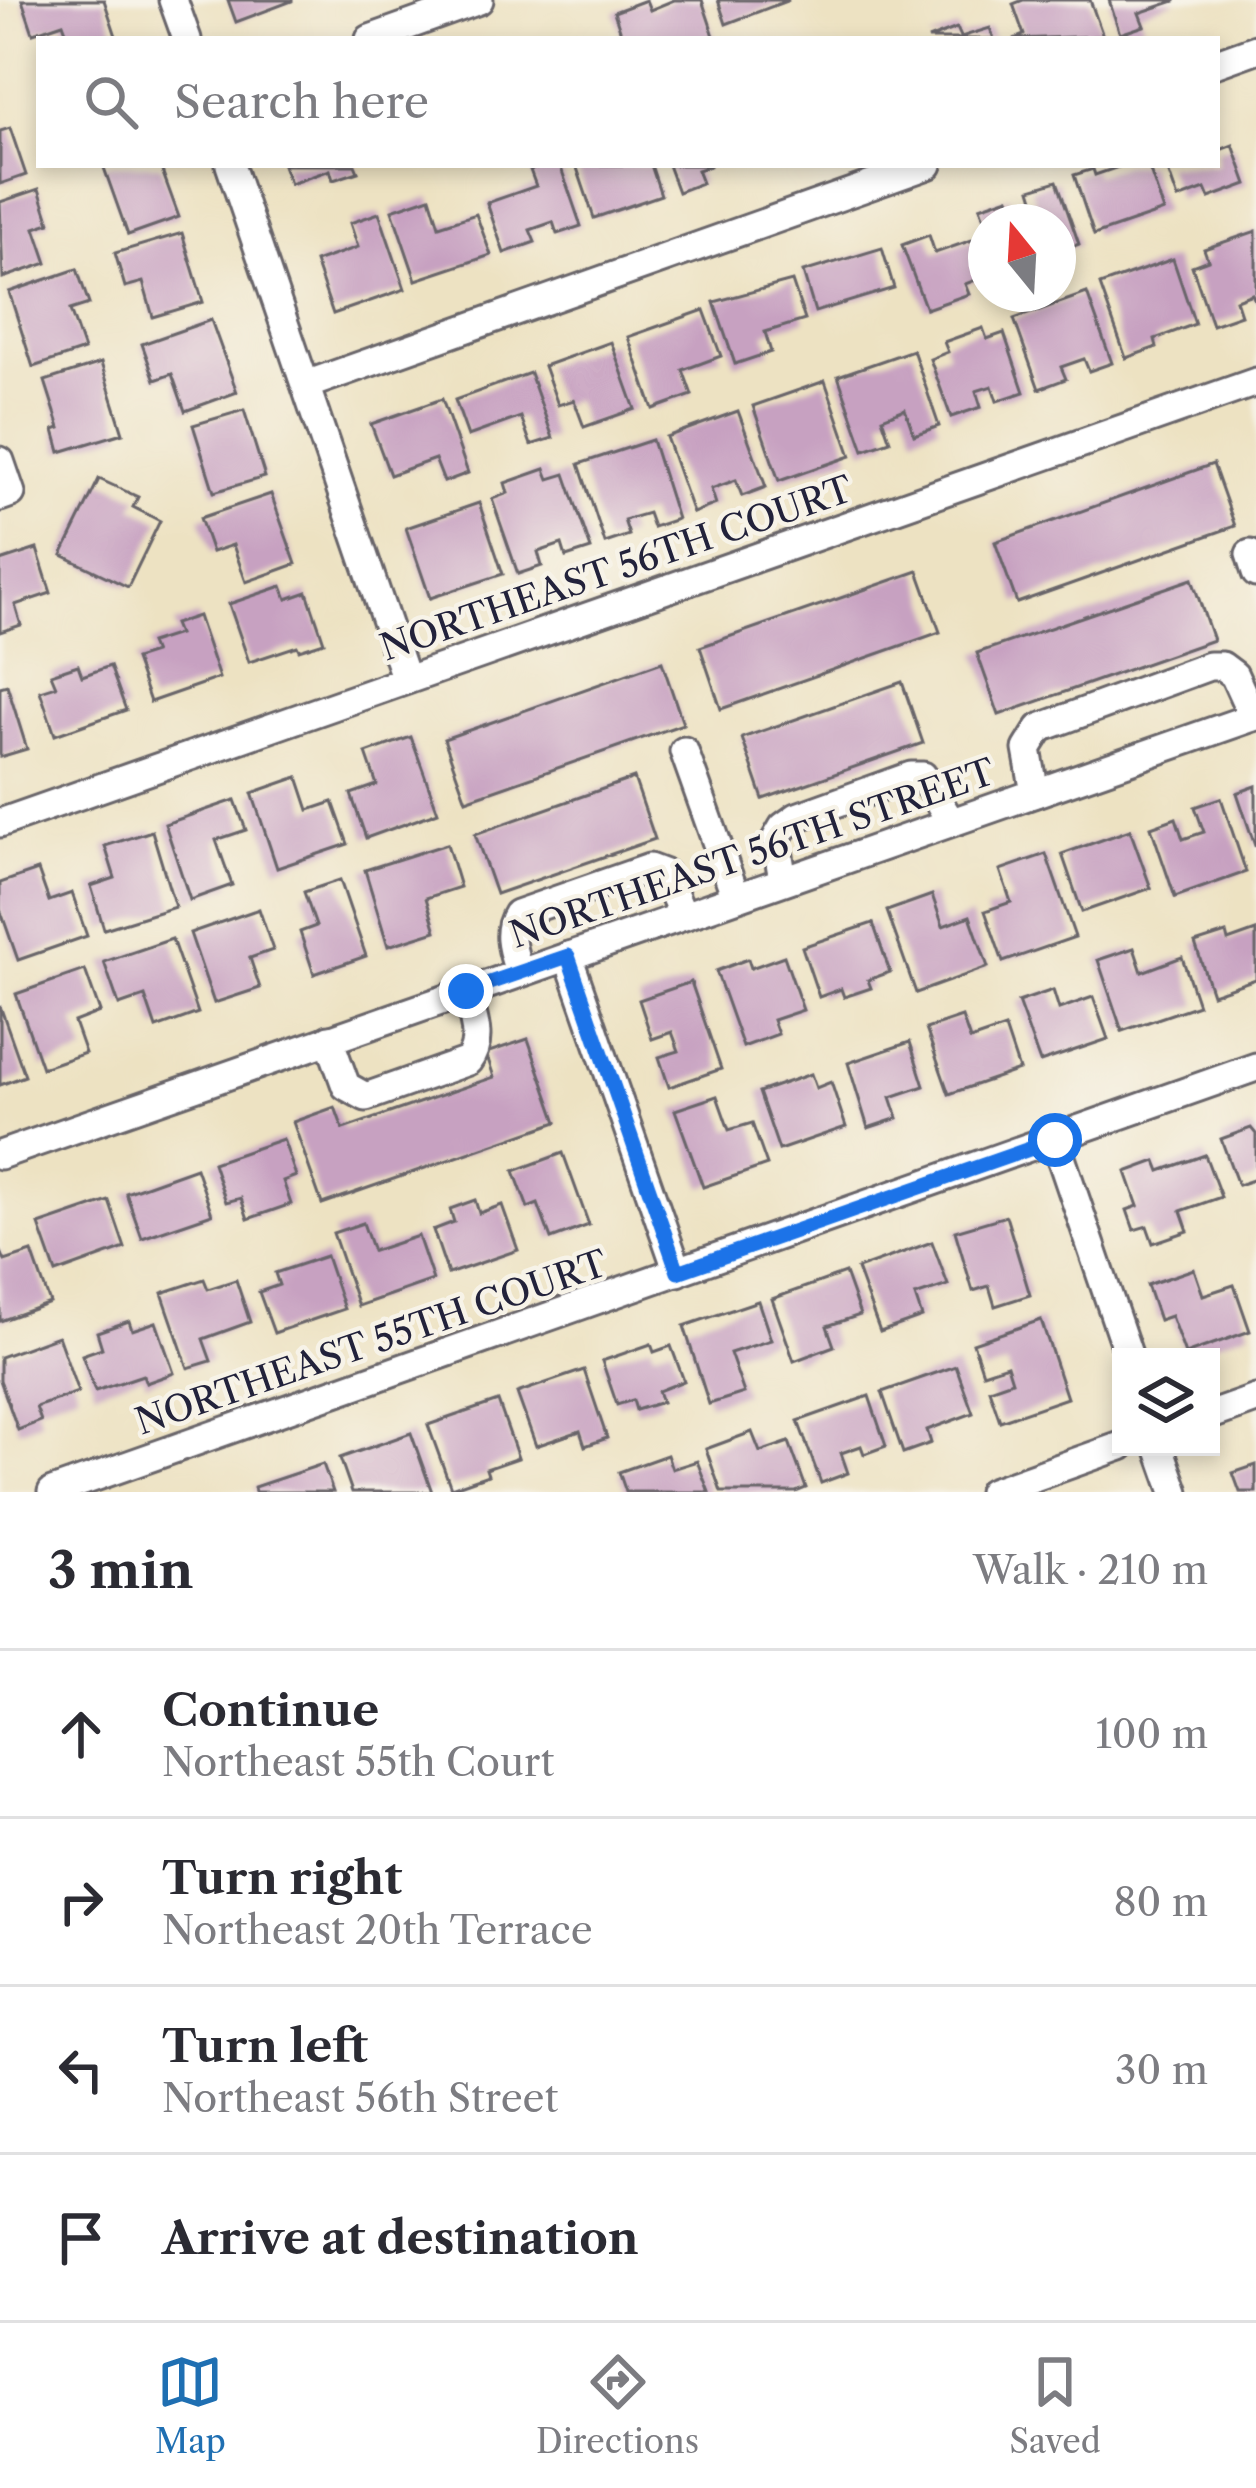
<!DOCTYPE html>
<html lang="en">
<head>
<meta charset="utf-8">
<style>
	body { margin:0; font-family:"Libre Caslon Text",serif; background:#f2f2f3; color:#2b2b33 }
	.controls { position:absolute; right:36px; bottom:36px; display:grid; overflow:hidden; border-radius:0px; box-shadow:0 6px 18px #0003 }
	.controls button { width:108px; height:108px; display:grid; place-items:center; padding:0; border:0; border-bottom:3px solid #e1e1e2; background:#fff; color:#2b2b33; font:60px sans-serif }
	.compass { position:absolute; left:968px; top:204px; width:108px; height:108px; border-radius:50%; background:#fff; box-shadow:0 6px 18px #0003; rotate:342deg }
	.stop { position:absolute; width:36px; height:36px; margin:-27px; border:9px solid #1a73e8; border-radius:50%; background:#fff }
	.stop.end { background:#1a73e8; border-color:#fff; box-shadow:0 3px 12px #0008 }
	.list { margin:0; padding:0; list-style:none }
	h2 { display:flex; justify-content:space-between; align-items:center; height:156px; margin:0; padding:0 48px; font-size:51px }
	h2 small { font-size:39px; font-weight:400; color:#7c7c81 }
	.list li { display:grid; grid-template-columns:78px 1fr auto; gap:36px; align-items:center; box-sizing:border-box; height:168px; padding:0 48px; border-top:3px solid #e1e1e2 }
	.list b { display:block; font-size:45px; white-space:nowrap }
	.list p { margin:0; font-size:39px; white-space:nowrap; color:#7c7c81 }
	.list em { font-size:39px; font-style:normal; color:#7c7c81 }
	.icon { flex:none; width:66px; height:66px; fill:none; stroke:currentColor; stroke-width:2; stroke-linecap:round; stroke-linejoin:round }
	.map { position:relative; flex:none; width:1256px; height:1492px; overflow:hidden }
	.search { position:absolute; background:#fff; box-shadow:0 6px 18px #0003; left:36px; right:36px; top:36px; height:132px; display:flex; align-items:center; gap:30px; box-sizing:border-box; padding:0 42px; border-radius:0px; color:#7c7c81; font-size:45px }
	.sheet { height:828px; background:#fff }
	nav { display:flex; justify-content:space-around; align-items:center; box-sizing:border-box; height:168px; border-top:3px solid #e1e1e2; background:#fff; font-size:33px; color:#7c7c81 }
	nav a { display:grid; justify-items:center; gap:6px }
	nav .on { color:#1f6fb2 }
	.map>svg:first-child { display:block }
	.building { fill:#c7a1c1 }
	.lines { fill:none; stroke-linecap:round; stroke-linejoin:round }
	.minor-casing { stroke:#69656a; stroke-width:33 }
	.minor { stroke:#fff; stroke-width:27 }
	.route { stroke:#1a73e8; stroke-width:15 }
	.labels { text-anchor:middle; stroke-width:9; stroke-linejoin:round; paint-order:stroke }
	.street-label { font-size:36px; fill:#22223b; stroke:#f7f3e8 }
</style>
</head>
<body>
<div class="map">
<svg width="1256" height="1492" viewBox="0 0 1256 1492">
	<rect width="100%" height="100%" fill="#f7f3e8"/>
	<filter id="ink" filterUnits="userSpaceOnUse"><feTurbulence type="fractalNoise" baseFrequency=".00833" numOctaves="2"/><feDisplacementMap in="SourceGraphic" scale="24" xChannelSelector="R" yChannelSelector="G"/><feConvolveMatrix kernelMatrix="1 2 1 2 8 2 1 2 1" color-interpolation-filters="sRGB"/></filter>
	<filter id="wash" filterUnits="userSpaceOnUse"><feTurbulence type="fractalNoise" baseFrequency=".004" numOctaves="4" result="noise"/><feDisplacementMap in="SourceGraphic" scale="48" xChannelSelector="R" yChannelSelector="G"/><feGaussianBlur stdDeviation="2.7" result="paint"/><feColorMatrix in="noise" values="0 0 0 0 0 0 0 0 0 0 0 0 0 0 0 0 0 1.4 0 .05"/><feComposite in="paint" operator="in"/></filter>
	<g filter="url(#wash)">
		<rect width="100%" height="100%" fill="#ede2c2"/>
		<g id="blocks">
			<g class="building">
				<path d="M22 0H104L117 39H69L63 23 33 33Z"/>
				<path d="M228 0H292V1L236 22Z"/>
				<path d="M646 0 650 10 674 0H702L715 39H623L614 12Z"/>
				<path d="M718 0H789L726 24Z"/>
				<path d="M1023 0H1090L1103 36 1014 39 1024 35 1013 4Z"/>
				<path d="M1109 0H1175V1L1139 13 1144 26 1120 34Z"/>
				<path d="M957 28 961 37 990 28 994 39H928Z"/>
				<path d="M10 128 26 175 0 184V131Z"/>
				<path d="M1233 145 1247 184 1209 198 1205 189 1178 199 1166 165H1217V151Z"/>
				<path d="M103 165H160L179 217 128 235Z"/>
				<path d="M283 165H355L358 172 333 180 330 170 290 184Z"/>
				<path d="M544 165H560L581 226 557 234 553 222 530 230 535 242 504 253 487 203 536 186 530 170Z"/>
				<path d="M576 165H651L661 195 594 218Z"/>
				<path d="M668 165H710V166L697 170 702 183 678 192Z"/>
				<path d="M1124 165H1148L1164 211 1094 235 1074 175 1093 169 1095 175Z"/>
				<path d="M1057 181 1079 244 1058 252V222H985L980 207 1009 197 1014 209 1035 202 1031 189Z"/>
				<path d="M39 189 50 223 35 228 47 263 3 278 0 202Z"/>
				<path d="M430 197 439 226 476 214 491 255 416 280 392 210Z"/>
				<path d="M379 213 405 289 333 314 315 262 358 247 350 223Z"/>
				<path d="M1256 231V303L1252 294 1236 300 1241 315 1212 325 1192 266 1208 260 1204 249Z"/>
				<path d="M182 233 203 302 153 317 143 282 125 287 115 253Z"/>
				<path d="M929 235 935 253 975 239 986 276 965 284 969 294 926 309 902 245Z"/>
				<path d="M882 248 894 288 815 312 803 272Z"/>
				<path d="M1173 259 1195 324 1155 339 1157 347 1126 358 1100 285Z"/>
				<path d="M77 269 89 304 70 310 84 350 33 367 9 292Z"/>
				<path d="M792 281 805 320 765 332 771 352 735 364 714 302Z"/>
				<path d="M1087 293 1112 363 1089 371 1084 359 1061 367 1066 379 1039 389 1014 319Z"/>
				<path d="M704 310 721 356 683 370 692 395 653 409 628 337Z"/>
				<path d="M211 320 237 392 185 411 172 374 155 380 142 344Z"/>
				<path d="M983 328 987 339 1004 333 1024 392 997 401 992 386 976 391 981 407 951 417 930 359 948 352 944 342Z"/>
				<path d="M611 342 635 409 584 427 574 400 558 405 544 366Z"/>
				<path d="M913 350 939 426 914 435 905 409 882 418 890 441 864 450 838 376Z"/>
				<path d="M101 363 123 433 60 452 54 430 60 428 45 381Z"/>
				<path d="M530 373 553 438 531 445 521 417 468 436 455 400Z"/>
				<path d="M825 381 851 456 779 481 753 406Z"/>
				<path d="M442 399 468 473 444 482 435 459 390 475 371 424Z"/>
				<path d="M244 410 265 477 214 492 193 425Z"/>
				<path d="M738 411 766 487 742 496 736 480 711 489 716 504 693 513 666 437Z"/>
				<path d="M652 440 677 519 653 527 648 513 624 520 629 535 605 543 579 464Z"/>
				<path d="M1213 464 1235 526 1017 603 995 542Z"/>
				<path d="M545 469 549 479 565 474 591 549 566 557 562 544 538 552 542 566 518 574 492 499 508 493 505 483Z"/>
				<path d="M99 479 138 497 133 507 160 521 128 587 62 555Z"/>
				<path d="M271 494 296 564 246 582 233 545 212 552 200 518Z"/>
				<path d="M479 503 503 574 430 598 406 528Z"/>
				<path d="M37 549 51 593 15 605 21 625 0 632V561Z"/>
				<path d="M918 571 940 632 721 709 700 647Z"/>
				<path d="M1192 579 1213 640 999 715 977 653Z"/>
				<path d="M282 586 287 599 307 592 324 642 299 650 297 646 249 662 229 604Z"/>
				<path d="M198 616 219 678 150 702 135 659 154 653 150 643 178 634 174 624Z"/>
				<path d="M662 662 683 724 466 800 444 739Z"/>
				<path d="M78 665 82 676 110 666 126 710 55 735 40 691 56 686 51 674Z"/>
				<path d="M902 682 923 743 763 799 742 738Z"/>
				<path d="M7 685 27 749 0 757V687Z"/>
				<path d="M411 737 438 812 366 838 351 794 377 785 366 753Z"/>
				<path d="M298 777 309 810 333 802 348 844 277 868 252 793Z"/>
				<path d="M634 778 655 839 496 894 475 834Z"/>
				<path d="M1256 786V846H1255L1237 793Z"/>
				<path d="M1221 798 1246 872 1175 897 1151 827 1176 818 1183 839 1204 832 1195 807Z"/>
				<path d="M235 800 246 830 216 840 232 885 190 900 165 824Z"/>
				<path d="M1130 830 1151 888 1082 912 1062 854Z"/>
				<path d="M152 831 175 907 104 929 91 886 115 878 105 846Z"/>
				<path d="M447 844 460 887 426 898 436 931 388 946 365 870Z"/>
				<path d="M1046 854 1075 937 1003 962 985 911 1011 902 1000 870Z"/>
				<path d="M38 870 49 901 72 893 87 936 18 960 0 909V883Z"/>
				<path d="M340 880 366 956 314 974 300 932 316 926 304 892Z"/>
				<path d="M932 895 943 926 970 916 988 967 916 993 887 911Z"/>
				<path d="M259 909 273 950 250 958 260 988 214 1003 190 933Z"/>
				<path d="M873 923 890 972 868 980 871 988 844 997 841 989 819 997 802 947Z"/>
				<path d="M1256 931V979L1212 994 1195 943 1226 933 1228 941Z"/>
				<path d="M172 939 198 1013 156 1028 145 996 119 1005 104 962Z"/>
				<path d="M1134 948 1142 972 1182 957 1198 1005 1122 1031 1098 960Z"/>
				<path d="M784 956 803 1010 773 1020 778 1034 743 1047 716 971 748 959 751 968Z"/>
				<path d="M85 970 100 1012 74 1022 85 1053 42 1068 16 994Z"/>
				<path d="M691 982 721 1069 669 1087 659 1057 679 1051 672 1032 652 1039 639 1000Z"/>
				<path d="M1053 990 1059 1009 1093 997 1108 1039 1040 1062 1018 1002Z"/>
				<path d="M0 1006 25 1076 0 1085Z"/>
				<path d="M962 1017 970 1040 1005 1028 1019 1070 949 1094 926 1029Z"/>
				<path d="M528 1039 557 1122 322 1204 293 1122 335 1107 343 1129 494 1077 486 1053Z"/>
				<path d="M910 1042 924 1086 891 1097 898 1118 868 1128 848 1063Z"/>
				<path d="M811 1074 816 1088 831 1082 846 1127 779 1150 759 1092Z"/>
				<path d="M717 1096 729 1130 752 1123 767 1165 703 1187 675 1110Z"/>
				<path d="M1251 1128 1256 1134V1179L1238 1185 1221 1139Z"/>
				<path d="M283 1139 296 1176 283 1181 291 1204 248 1219 241 1198 226 1202 213 1163Z"/>
				<path d="M563 1153 589 1225 551 1239 538 1204 528 1208 514 1171Z"/>
				<path d="M1205 1155 1221 1197 1181 1211 1188 1231 1153 1243 1147 1226 1134 1230 1127 1210 1138 1206 1126 1172 1156 1161 1160 1171Z"/>
				<path d="M196 1168 212 1214 142 1238 126 1193Z"/>
				<path d="M475 1200 479 1213 502 1205 518 1250 448 1274 433 1230 454 1222 450 1209Z"/>
				<path d="M109 1201 125 1248 56 1273 39 1225Z"/>
				<path d="M1006 1216 1030 1295 995 1306 989 1286 973 1291 955 1231Z"/>
				<path d="M363 1223 373 1251 418 1236 433 1280 358 1306 333 1233Z"/>
				<path d="M932 1242 948 1285 915 1296 922 1317 880 1332 857 1269Z"/>
				<path d="M0 1249 5 1261 32 1252 50 1303 0 1321Z"/>
				<path d="M326 1256 344 1309 274 1333 259 1292 279 1285 275 1273Z"/>
				<path d="M1194 1269 1203 1295 1234 1285 1250 1331 1185 1354 1171 1316 1159 1320 1147 1285Z"/>
				<path d="M845 1273 860 1315 827 1326 834 1346 794 1361 772 1299Z"/>
				<path d="M204 1279 208 1289 236 1280 250 1322 203 1339 211 1361 188 1368 162 1293Z"/>
				<path d="M758 1301 771 1340 730 1353 744 1393 709 1404 684 1326Z"/>
				<path d="M1041 1320 1067 1398 1000 1421 989 1389 1012 1381 1007 1365 983 1373 973 1343Z"/>
				<path d="M129 1321 132 1330 156 1322 174 1373 146 1383 143 1375 95 1391 82 1355 102 1348 97 1332Z"/>
				<path d="M58 1336 78 1392 36 1407 41 1421 18 1430 0 1380V1357Z"/>
				<path d="M651 1344 654 1352 671 1346 684 1381 658 1391 662 1402 636 1410 633 1400 617 1405 602 1361Z"/>
				<path d="M956 1366 973 1413 927 1430 931 1443 903 1453 882 1392Z"/>
				<path d="M584 1370 607 1438 585 1446 580 1431 536 1446 517 1393Z"/>
				<path d="M869 1396 886 1446 864 1454 861 1446 841 1453 848 1473 821 1483 798 1421Z"/>
				<path d="M498 1401 518 1458 486 1469 488 1475 451 1488 428 1425Z"/>
				<path d="M752 1432 760 1452 789 1442 806 1488 796 1492H721L706 1449Z"/>
				<path d="M411 1433 432 1492H352L340 1458Z"/>
				<path d="M667 1455 672 1469 697 1461 709 1492H626L619 1472Z"/>
				<path d="M323 1464 333 1492H255L254 1487Z"/>
				<path d="M1256 1465V1492H1240L1233 1473Z"/>
			</g>
		</g>
	</g>
	<g filter="url(#ink)">
		<use href="#blocks" fill-opacity="0" stroke="#69656a" stroke-width="3"/>
		<g class="lines">
			<defs>
				<g id="minor">
					<path d="M173 0 187 39"/>
					<path d="M370 39 479 0"/>
					<path d="M1217 63 1256 49"/>
					<path d="M230 165 406 680"/>
					<path d="M306 385 928 165"/>
					<path d="M0 461 11 493 0 497"/>
					<path d="M1250 554 1256 573"/>
					<path d="M684 751 736 897"/>
					<path d="M1035 793 1027 749 1040 728 1209 666H1222L1234 675 1253 717"/>
					<path d="M0 823 1256 382"/>
					<path d="M783 880 776 839 783 827 797 817 911 776H923L951 822"/>
					<path d="M568 956 678 1272"/>
					<path d="M519 972C513 952 505 933 517 914L649 868 665 874 683 915"/>
					<path d="M329 1039 346 1086 366 1097 468 1061C484 1040 472 1015 466 991"/>
					<path d="M1055 1140 1129 1357"/>
					<path d="M0 1155 1256 716"/>
					<path d="M1211 1415 1256 1399"/>
					<path d="M1159 1447 1175 1492"/>
					<path d="M52 1492 1256 1067"/>
					<path d="M992 1492 1121 1446"/>
				</g>
			</defs>
			<use href="#minor" class="minor-casing"/>
			<use href="#minor" class="minor"/>
		</g>
	</g>
	<g class="lines" filter="url(#ink)">
		<path class="route" d="M466 991 568 956 678 1272 1055 1140"/>
	</g>
	<g class="labels">
		<g class="street-label">
			<text transform="translate(616 568) rotate(-19)" y="13">NORTHEAST 56TH COURT</text>
			<text transform="translate(752 853) rotate(-19)" y="13">NORTHEAST 56TH STREET</text>
			<text transform="translate(371 1342) rotate(-19)" y="13">NORTHEAST 55TH COURT</text>
		</g>
	</g>
</svg>
<div class="controls">
<button><svg class="icon" aria-label="layers" viewBox="0 0 24 24"><path d="M12 4l9 5-9 5-9-5zM3 14l9 5 9-5"/></svg></button>
</div>
<svg class="compass" viewBox="-18 -18 36 36"><path d="M0-13l5 13h-10z" fill="#e53935"/><path d="M0 13l5-13h-10z" fill="#7c7c81"/></svg>
<div class="stop" style="left:1055px;top:1140px"></div>
<div class="stop end" style="left:466px;top:991px"></div>
<div class="search"><svg class="icon" aria-label="search" viewBox="0 0 24 24"><circle cx="10" cy="10" r="6"/><path d="M15 15l6 6"/></svg>Search here</div>
</div>
<section class="sheet">
<h2>3 min<small>Walk · 210 m</small></h2>
<ul class="list">
<li><svg class="icon" aria-label="ahead" viewBox="0 0 24 24"><path d="M12 20V5M6 11l6-6 6 6"/></svg><div><b>Continue</b><p>Northeast 55th Court</p></div><em>100 m</em></li>
<li><svg class="icon" aria-label="right" viewBox="0 0 24 24"><path d="M7 20v-9h11M14 6l5 5-5 5"/></svg><div><b>Turn right</b><p>Northeast 20th Terrace</p></div><em>80 m</em></li>
<li><svg class="icon" aria-label="left" viewBox="0 0 24 24"><path d="M17 20v-9H6M10 6l-5 5 5 5"/></svg><div><b>Turn left</b><p>Northeast 56th Street</p></div><em>30 m</em></li>
<li><svg class="icon" aria-label="arrive" viewBox="0 0 24 24"><path d="M6 21V4h12l-3 4 3 4H6"/></svg><div><b>Arrive at destination</b></div></li>
</ul>
</section>
<nav>
<a class="on"><svg class="icon" aria-label="map" viewBox="0 0 24 24"><path d="M3 6l6-2 6 2 6-2v14l-6 2-6-2-6 2zM9 4v14M15 6v14"/></svg>Map</a>
<a><svg class="icon" aria-label="directions" viewBox="0 0 24 24"><path d="M12 3l9 9-9 9-9-9zM9 14v-3h6M13 9l2 2-2 2"/></svg>Directions</a>
<a><svg class="icon" aria-label="saved" viewBox="0 0 24 24"><path d="M7 4h10v16l-5-4-5 4z"/></svg>Saved</a>
</nav>
</body>
</html>
